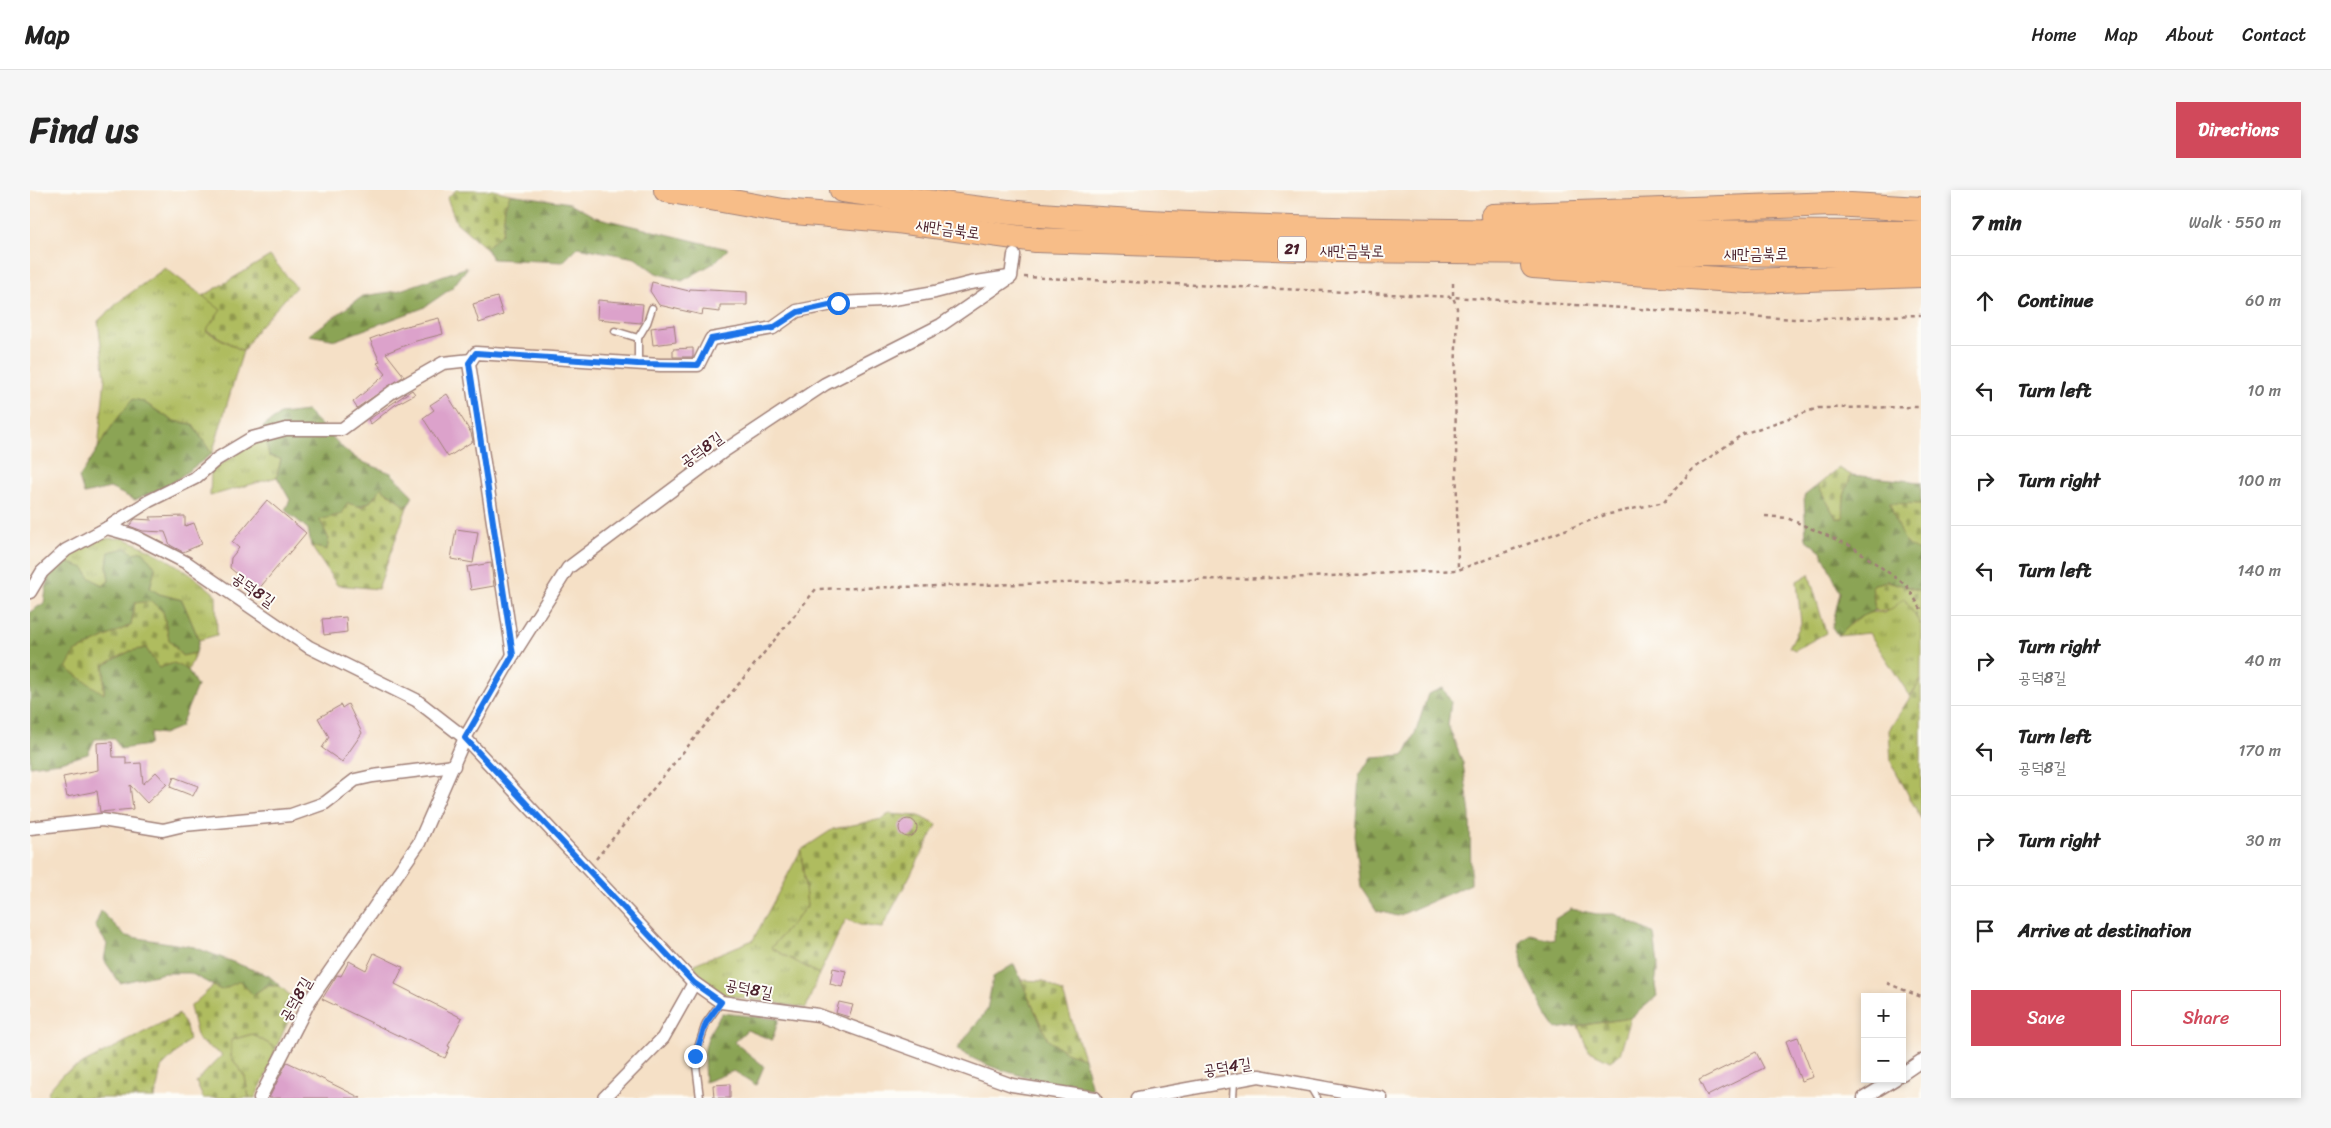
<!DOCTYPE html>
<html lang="en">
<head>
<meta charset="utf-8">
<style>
	body { margin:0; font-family:Sriracha,"Poor Story",sans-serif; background:#f6f6f6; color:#222 }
	.controls { position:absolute; right:15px; bottom:15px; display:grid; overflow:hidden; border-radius:0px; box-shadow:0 2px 8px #0003 }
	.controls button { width:45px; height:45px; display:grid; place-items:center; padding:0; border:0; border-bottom:1px solid #e0e0e0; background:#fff; color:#222; font:25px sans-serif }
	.stop { position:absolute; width:15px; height:15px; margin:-11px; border:4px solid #1a73e8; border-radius:50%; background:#fff }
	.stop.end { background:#1a73e8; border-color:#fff; box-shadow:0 1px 5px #0008 }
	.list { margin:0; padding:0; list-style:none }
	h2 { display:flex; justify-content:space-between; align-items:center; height:65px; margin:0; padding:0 20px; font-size:21px }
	h2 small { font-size:16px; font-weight:400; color:#767676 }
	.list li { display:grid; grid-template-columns:32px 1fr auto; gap:15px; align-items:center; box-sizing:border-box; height:90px; padding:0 20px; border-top:1px solid #e0e0e0 }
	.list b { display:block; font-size:19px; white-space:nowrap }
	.list p { margin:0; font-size:16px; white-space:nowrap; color:#767676 }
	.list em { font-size:16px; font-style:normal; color:#767676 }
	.actions { display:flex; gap:10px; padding:15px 20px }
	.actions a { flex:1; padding:11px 0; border:1px solid #d1495b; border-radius:0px; text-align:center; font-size:18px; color:#d1495b }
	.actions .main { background:#d1495b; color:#fff }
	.icon { flex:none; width:28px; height:28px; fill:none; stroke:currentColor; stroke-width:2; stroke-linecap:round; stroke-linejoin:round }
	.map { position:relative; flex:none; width:1891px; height:908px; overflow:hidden; border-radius:0px }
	header { display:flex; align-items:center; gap:30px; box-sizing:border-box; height:70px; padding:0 25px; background:#fff; border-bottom:1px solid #e0e0e0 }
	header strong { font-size:24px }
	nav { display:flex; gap:28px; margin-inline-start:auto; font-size:18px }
	.intro { display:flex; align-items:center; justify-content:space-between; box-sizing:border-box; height:120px; padding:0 30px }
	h1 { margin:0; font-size:35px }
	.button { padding:12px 22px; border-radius:0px; background:#d1495b; color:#fff; font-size:18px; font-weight:700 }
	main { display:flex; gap:30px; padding:0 30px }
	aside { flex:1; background:#fff; border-radius:0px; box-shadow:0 2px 8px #0003 }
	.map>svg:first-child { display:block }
	.grass { fill:url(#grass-tufts); stroke:#7c6e44 }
	.forest { fill:url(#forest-firs); stroke:#6a6240 }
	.cemetery { fill:url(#cemetery-stones); stroke:#7c6e44 }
	.building { fill:#dca2cb }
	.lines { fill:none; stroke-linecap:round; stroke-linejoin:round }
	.lane-casing { stroke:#a08078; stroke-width:9 }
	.street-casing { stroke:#a08078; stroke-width:15 }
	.highway-casing { stroke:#a08078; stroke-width:26 }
	.path { stroke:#a08078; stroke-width:2.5; stroke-dasharray:4 4; stroke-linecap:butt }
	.lane { stroke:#fff; stroke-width:6 }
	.street { stroke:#fff; stroke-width:12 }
	.highway { stroke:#f7bd88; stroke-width:24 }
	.route { stroke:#1a73e8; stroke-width:6 }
	.labels { text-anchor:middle; stroke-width:4; stroke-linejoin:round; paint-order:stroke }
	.shield { fill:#fdfcf7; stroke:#806168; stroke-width:1 }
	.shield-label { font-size:15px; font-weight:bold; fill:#4a1f2b }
	.street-label { font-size:16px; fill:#4a1f2b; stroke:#fdfcf7 }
</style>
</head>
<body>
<header>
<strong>Map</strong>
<nav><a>Home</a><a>Map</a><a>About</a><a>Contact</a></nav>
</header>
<div class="intro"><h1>Find us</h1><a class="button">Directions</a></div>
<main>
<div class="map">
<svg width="1891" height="908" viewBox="0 0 1891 908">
	<defs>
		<pattern id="grass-tufts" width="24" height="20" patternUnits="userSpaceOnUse" patternTransform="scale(1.25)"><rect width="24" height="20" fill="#afbc5e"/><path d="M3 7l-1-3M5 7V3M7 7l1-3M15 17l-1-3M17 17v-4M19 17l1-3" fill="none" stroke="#90984e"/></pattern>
		<pattern id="forest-firs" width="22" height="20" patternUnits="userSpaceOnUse" patternTransform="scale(1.25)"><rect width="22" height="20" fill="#8ba455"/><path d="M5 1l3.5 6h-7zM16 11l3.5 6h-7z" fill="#748547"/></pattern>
		<pattern id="cemetery-stones" width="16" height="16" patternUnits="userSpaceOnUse" patternTransform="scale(1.25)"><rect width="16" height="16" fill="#afbc5e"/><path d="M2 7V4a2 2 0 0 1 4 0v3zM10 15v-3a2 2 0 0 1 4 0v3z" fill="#90984e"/></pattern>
	</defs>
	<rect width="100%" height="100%" fill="#fdfcf7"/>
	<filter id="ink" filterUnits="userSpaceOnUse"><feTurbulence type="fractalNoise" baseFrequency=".02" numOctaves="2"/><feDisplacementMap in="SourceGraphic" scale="10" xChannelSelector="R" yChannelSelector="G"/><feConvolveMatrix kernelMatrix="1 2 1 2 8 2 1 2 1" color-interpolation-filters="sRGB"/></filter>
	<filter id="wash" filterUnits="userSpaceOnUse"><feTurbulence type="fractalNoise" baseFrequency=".0096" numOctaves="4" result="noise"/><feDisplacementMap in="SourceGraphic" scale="20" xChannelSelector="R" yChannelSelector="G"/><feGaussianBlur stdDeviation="1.12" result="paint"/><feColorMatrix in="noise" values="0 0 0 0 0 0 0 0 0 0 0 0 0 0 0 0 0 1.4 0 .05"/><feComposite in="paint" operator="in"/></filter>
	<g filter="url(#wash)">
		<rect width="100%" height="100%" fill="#f5e0c6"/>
		<g class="grass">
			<path d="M135 78 192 120 176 141 213 161 182 264 162 234 143 231 112 211 84 233 68 259 75 187 68 131 91 110Z"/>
			<path d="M234 249 251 269 247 287 180 306 181 281 218 256Z"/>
			<path d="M93 348C128 362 158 380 186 405L187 445 169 450 152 410 129 404 120 398 125 377 77 375 79 391 73 396 33 371 67 349Z"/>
			<path d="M1874 408 1891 435V490L1880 506 1839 443 1808 446C1821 433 1835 418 1854 423Z"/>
			<path d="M771 660 777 716 742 757 789 784 776 818 695 805 670 792 664 774 723 750Z"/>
			<path d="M222 844 246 858 238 881 225 908H219L215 887 201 867V850Z"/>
		</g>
		<g class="forest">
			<path d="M480 4 540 13 565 27 698 59 684 73 652 91 626 83 605 68 548 57 533 72 462 69 456 58 472 43 475 16Z"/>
			<path d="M438 77 422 98 393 118 306 150 279 145 333 106 367 101Z"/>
			<path d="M103 209 112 211 143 231 162 234 182 264 139 295 105 310 80 298 54 304 49 288 84 233Z"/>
			<path d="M277 221 314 259 330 271 361 283 383 306 377 317 351 298 341 311 312 324 299 349 297 360 281 356 278 339 255 320 260 310 247 287 251 269 239 266 233 237 250 224Z"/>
			<path d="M1821 285 1891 292V314H1860L1888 361H1891V401L1857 391 1842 395 1845 420 1824 430 1808 446 1802 437 1810 402 1791 361 1776 349 1774 306 1788 295 1806 328H1812L1814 306Z"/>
			<path d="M96 358 103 363 113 361 125 377 120 398 129 404 152 410 169 450 166 463 152 466 139 450 133 422 105 413 101 435 45 462 74 503V475L100 461 116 458 129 478 144 473 158 480 167 496 150 537 133 544 121 542 119 555 90 559 85 549H65L58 564 30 572 0 576V422L14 413 19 381 33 371 54 378 59 387 73 396 79 391 77 375 79 362Z"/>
			<path d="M1413 498 1421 512 1418 535 1433 573 1440 624 1441 694 1368 726 1347 721 1331 697 1325 646 1329 586 1341 567 1374 565 1386 541 1398 504Z"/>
			<path d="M1541 719 1567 724H1585L1624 744 1628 775 1625 795 1627 806 1601 828 1526 839 1517 826 1493 780 1489 753 1500 744 1524 750 1525 729Z"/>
			<path d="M71 721 96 746 164 757 239 786 250 796H236L223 805 191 800 160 783H134L90 793 74 770 77 754 65 736Z"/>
			<path d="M984 774 1018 850 1038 863 1054 868 1062 899C1016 890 967 886 927 859L957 820 963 787Z"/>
			<path d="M692 823 749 829 742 850 717 840 704 852 734 876 726 895 704 881 675 892C673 860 673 850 692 823Z"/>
		</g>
		<g class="cemetery">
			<path d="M426 0H462L480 4 475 17 472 43 456 58 426 32 417 8Z"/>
			<path d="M240 66 266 97 228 138 213 161 176 140 191 120 173 106Z"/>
			<path d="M1809 278 1821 285 1814 306 1813 328H1806L1788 295Z"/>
			<path d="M351 298 377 317 348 399 307 395 281 356 297 360 299 349 290 330 312 324 317 313 331 317 341 311Z"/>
			<path d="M1860 313 1891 314V361C1871 358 1866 330 1860 313Z"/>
			<path d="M1779 384 1796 443 1765 460 1759 457 1771 434 1767 391Z"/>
			<path d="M1857 391 1891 401V435L1874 408C1864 417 1859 424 1845 420L1842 395Z"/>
			<path d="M121 411 133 422 139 450 152 466 166 463 158 480 144 473 129 478 116 458 100 461 74 475V504L36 478 45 462 101 435 105 413Z"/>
			<path d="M1891 490V629L1861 572 1859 540Z"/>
			<path d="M859 624 889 626 907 635 852 738 830 735 816 729 789 784 741 758 777 716 771 660 803 639 852 629Z"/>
			<path d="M991 790 1014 791 1033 803 1054 868 1038 863 1018 850Z"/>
			<path d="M210 791 223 805 236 796H250L267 812 246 858 222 844 201 850V867L215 887 219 908H173L166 892 192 865 168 850 160 817 183 796 191 800Z"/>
			<path d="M149 824 156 836 159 850 131 878 125 908H17L19 900 33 884Z"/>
			<path d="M1601 828 1590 864 1580 871 1558 860 1548 836Z"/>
		</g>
		<g id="blocks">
			<g class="building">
				<path d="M622 92 659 101 660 99 717 102V115H690V122L673 120 672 125 629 115 620 101Z"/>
				<path d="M467 107 473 125 449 133 443 114Z"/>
				<path d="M568 110 613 114 611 133 567 129Z"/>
				<path d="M409 128 413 144 386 151 356 163 374 186 327 218 323 212 356 184 347 173 350 172 340 149 372 137Z"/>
				<path d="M644 135 646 152 623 155 621 138Z"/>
				<path d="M663 158V167H643V159Z"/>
				<path d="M382 200 385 204 365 215 341 234 338 230Z"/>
				<path d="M417 204 441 243 443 251 418 267 393 228 404 220 400 215Z"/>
				<path d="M237 310 276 343 227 401 200 378 201 368 209 358 202 352Z"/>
				<path d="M155 326V336L164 333 172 354 153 362 140 355 135 342 113 341 99 336 105 329 122 330 120 327Z"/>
				<path d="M426 339 448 342 443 373 421 369Z"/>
				<path d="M461 373 464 396 441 400 437 377Z"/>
				<path d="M316 427 317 442 294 445 292 429Z"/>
				<path d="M318 514 332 543 312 572 292 558 299 547 288 528 311 515 312 518Z"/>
				<path d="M82 552 83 567H96V574L111 573 113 594 126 582 137 594 117 613 100 595 103 619 70 622 67 601 37 607 33 587 68 580 67 553Z"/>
				<path d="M144 587 168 596 163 606 140 597Z"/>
				<circle cx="878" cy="638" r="9"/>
				<path d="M344 763 373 777 365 794 432 828 418 856 420 857 415 868 292 809 307 785 311 786 319 771 336 780Z"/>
				<path d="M803 778 816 781 812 797 800 794Z"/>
				<path d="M809 812 823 815 819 827 806 823Z"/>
				<path d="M1768 847 1783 887 1771 891 1756 851Z"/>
				<path d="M1726 862 1734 878 1677 906 1669 890Z"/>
				<path d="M257 872 270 878 331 908H239Z"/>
				<path d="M700 894V908H684L683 895Z"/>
			</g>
		</g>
	</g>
	<g filter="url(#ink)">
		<use href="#blocks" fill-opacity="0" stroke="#a08078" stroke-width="1"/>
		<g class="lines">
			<defs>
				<g id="lane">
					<path d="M585 141 608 148V173"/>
					<path d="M608 148 617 133 622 118"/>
					<path d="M1280 896 1287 908"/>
					<path d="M670 908 665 867 676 833 691 812"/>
					<path d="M1203 908 1204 891"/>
				</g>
				<g id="street">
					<path d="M77 338 102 345 157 373 279 457 386 510 435 548 664 793 691 812 788 825 982 895 1065 908"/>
					<path d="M0 402 12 382 36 360 77 338 119 311 165 288 187 269 222 248 256 239H312L362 202 413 173 441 170"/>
					<path d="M483 465 439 173 446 163 630 175H668L681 149 743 138 767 121 808 113 852 111 905 102 940 93 979 87"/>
					<path d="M0 638 72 630 133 640 154 635 261 625 295 613 325 590 343 586 424 576"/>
					<path d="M1872 884 1891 871"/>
					<path d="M230 908 280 810 389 653 435 548 483 465 538 378 694 261 795 194 911 135 981 87 984 65"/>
					<path d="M574 908 633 848 664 793"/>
					<path d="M1108 908 1229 886 1351 908"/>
					<path d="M1834 908 1865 889"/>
				</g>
				<g id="highway">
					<path d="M636 0 753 21 868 31 1006 50 1305 60 1891 65"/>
					<path d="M812 0C878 9 945 20 1011 25 1303 47 1599 41 1891 43"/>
					<path d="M1463 26 1803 14 1891 19"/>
					<path d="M1503 76 1717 91 1891 85"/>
				</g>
			</defs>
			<use href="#lane" class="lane-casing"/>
			<use href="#street" class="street-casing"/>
			<use href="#highway" class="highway-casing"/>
			<g class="path">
				<path d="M994 87 1423 107 1763 129 1891 125"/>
				<path d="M1423 93V107L1427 118 1425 191 1428 380"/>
				<path d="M1735 326 1757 328 1823 357 1877 396 1891 419"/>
				<path d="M566 669 786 399 1279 387 1428 380 1575 325 1634 312 1662 280 1713 244 1788 218 1891 217"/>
				<path d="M1857 793 1891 807"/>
			</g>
			<use href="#lane" class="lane"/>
			<use href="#street" class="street"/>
			<use href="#highway" class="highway"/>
		</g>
	</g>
	<g class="lines" filter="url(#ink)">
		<path class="route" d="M665 866 676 833 691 812 664 793 435 548 483 465 439 173 446 163 608 174 668 175 681 149 743 138 768 122 808 113"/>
	</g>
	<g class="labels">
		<rect class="shield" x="1248" y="46.5" width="28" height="25" rx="4"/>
		<g class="shield-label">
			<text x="1262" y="64">21</text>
		</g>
		<g class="street-label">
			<text transform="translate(918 38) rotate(8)" y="6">새만금북로</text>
			<text transform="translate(1322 60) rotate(1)" y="6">새만금북로</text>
			<text x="1726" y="69">새만금북로</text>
			<text transform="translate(671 259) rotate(-36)" y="6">공덕8길</text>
			<text transform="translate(224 399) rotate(35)" y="6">공덕8길</text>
			<text transform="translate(719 798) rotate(11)" y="6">공덕8길</text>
			<text transform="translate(265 809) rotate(-60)" y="6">공덕8길</text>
			<text transform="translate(1197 876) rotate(-9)" y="6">공덕4길</text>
		</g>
	</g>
</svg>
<div class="controls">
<button>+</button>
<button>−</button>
</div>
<div class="stop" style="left:808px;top:113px"></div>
<div class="stop end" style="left:665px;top:866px"></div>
</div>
<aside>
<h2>7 min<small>Walk · 550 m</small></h2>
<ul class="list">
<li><svg class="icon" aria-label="ahead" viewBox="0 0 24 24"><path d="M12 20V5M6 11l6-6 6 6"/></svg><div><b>Continue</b></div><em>60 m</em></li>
<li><svg class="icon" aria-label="left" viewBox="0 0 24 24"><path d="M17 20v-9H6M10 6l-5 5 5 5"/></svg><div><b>Turn left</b></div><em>10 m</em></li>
<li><svg class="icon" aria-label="right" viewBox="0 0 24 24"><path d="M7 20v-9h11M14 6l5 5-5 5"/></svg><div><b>Turn right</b></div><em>100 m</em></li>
<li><svg class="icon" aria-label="left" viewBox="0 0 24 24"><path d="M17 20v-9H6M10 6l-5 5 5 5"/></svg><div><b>Turn left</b></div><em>140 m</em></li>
<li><svg class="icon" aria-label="right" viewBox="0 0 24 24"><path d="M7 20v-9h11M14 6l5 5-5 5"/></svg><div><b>Turn right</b><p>공덕8길</p></div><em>40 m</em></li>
<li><svg class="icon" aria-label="left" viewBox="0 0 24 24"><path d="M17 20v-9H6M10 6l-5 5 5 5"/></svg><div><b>Turn left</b><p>공덕8길</p></div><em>170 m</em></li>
<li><svg class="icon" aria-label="right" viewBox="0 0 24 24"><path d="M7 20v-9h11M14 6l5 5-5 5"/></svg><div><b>Turn right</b></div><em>30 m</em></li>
<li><svg class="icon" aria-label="arrive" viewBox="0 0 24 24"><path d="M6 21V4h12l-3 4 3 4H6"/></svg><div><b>Arrive at destination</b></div></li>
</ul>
<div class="actions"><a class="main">Save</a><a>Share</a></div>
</aside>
</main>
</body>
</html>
